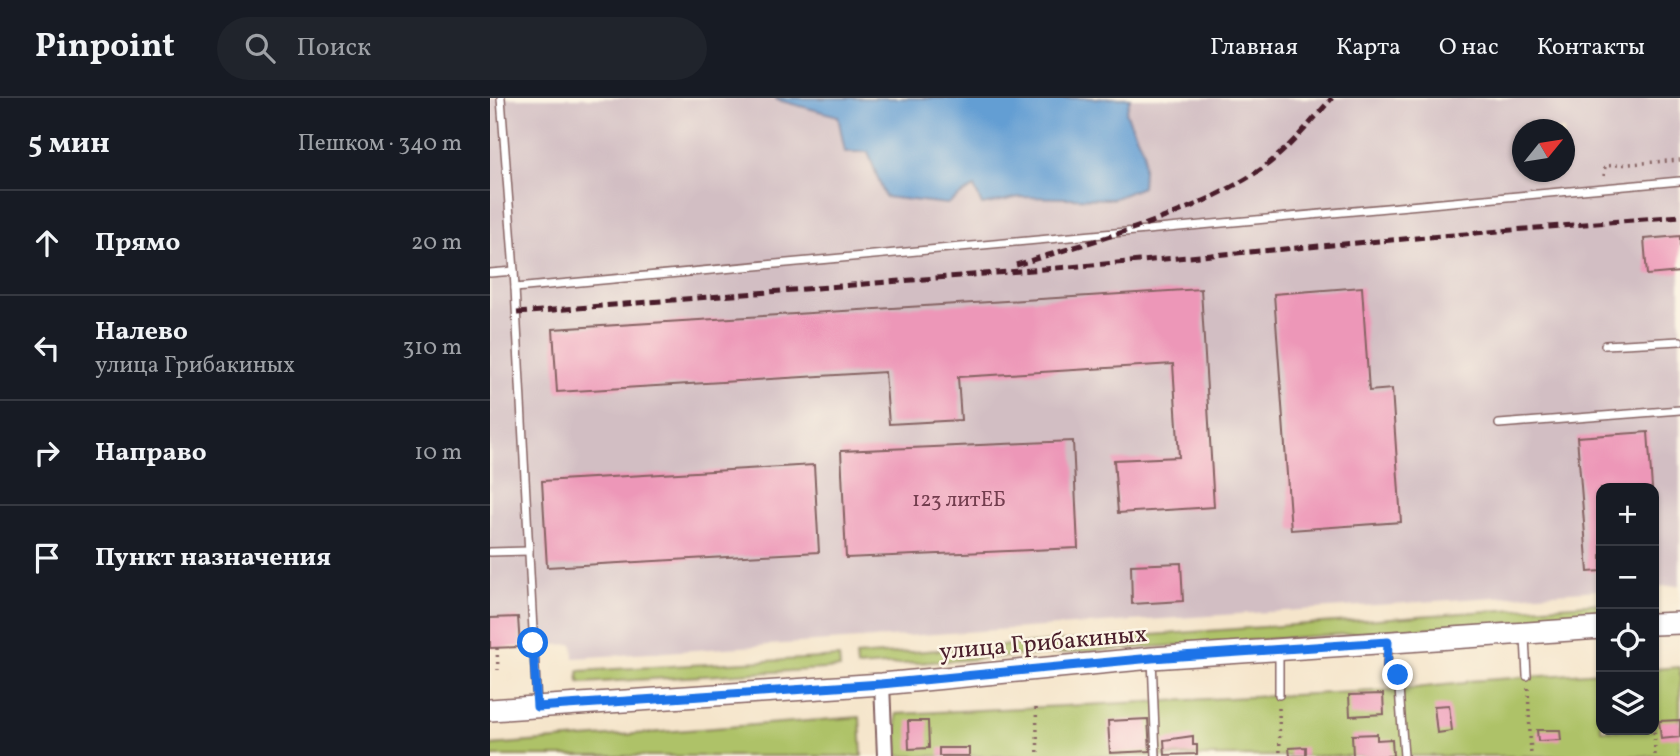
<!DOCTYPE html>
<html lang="ru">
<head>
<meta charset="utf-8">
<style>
	body { margin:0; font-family:Vollkorn,serif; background:#20242c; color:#f1f3f6 }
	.controls { position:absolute; right:21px; bottom:21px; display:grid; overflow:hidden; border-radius:14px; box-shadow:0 2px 5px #0004 }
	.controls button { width:63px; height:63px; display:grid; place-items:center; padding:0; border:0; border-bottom:2px solid #363941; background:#171b24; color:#f1f3f6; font:35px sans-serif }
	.compass { position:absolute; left:1022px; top:21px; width:63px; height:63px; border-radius:50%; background:#171b24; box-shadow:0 2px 5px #0004; rotate:60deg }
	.stop { position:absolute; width:21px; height:21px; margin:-16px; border:5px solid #1a73e8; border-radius:50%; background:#fff }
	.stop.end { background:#1a73e8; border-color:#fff; box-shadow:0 2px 7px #0008 }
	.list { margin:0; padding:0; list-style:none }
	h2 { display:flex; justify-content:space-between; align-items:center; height:91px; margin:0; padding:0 28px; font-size:30px }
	h2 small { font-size:23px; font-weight:400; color:#9ea1a6 }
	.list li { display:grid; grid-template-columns:46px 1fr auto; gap:21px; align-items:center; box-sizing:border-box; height:105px; padding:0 28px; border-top:2px solid #363941 }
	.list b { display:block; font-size:26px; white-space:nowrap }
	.list p { margin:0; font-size:23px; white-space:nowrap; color:#9ea1a6 }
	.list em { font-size:23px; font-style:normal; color:#9ea1a6 }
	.icon { flex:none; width:38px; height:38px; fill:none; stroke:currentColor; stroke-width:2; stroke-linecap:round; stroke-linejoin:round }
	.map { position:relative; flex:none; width:1190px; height:658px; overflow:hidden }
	header { display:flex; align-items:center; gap:42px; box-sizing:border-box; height:98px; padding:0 35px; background:#171b24; border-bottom:2px solid #363941 }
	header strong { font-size:33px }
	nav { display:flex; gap:38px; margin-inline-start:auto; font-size:24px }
	.search { width:490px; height:63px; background:#20242c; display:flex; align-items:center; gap:18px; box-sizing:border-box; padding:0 24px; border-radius:38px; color:#9ea1a6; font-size:26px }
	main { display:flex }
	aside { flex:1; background:#171b24 }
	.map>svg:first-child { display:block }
	.industrial { fill:#d2bec3; fill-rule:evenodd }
	.green { fill:#aec267; stroke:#7c7049; stroke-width:2 }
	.water { fill:#649ed3; stroke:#575e7f; stroke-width:2 }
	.building { fill:#ed97b8 }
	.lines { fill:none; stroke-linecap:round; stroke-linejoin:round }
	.lane-casing { stroke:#866463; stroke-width:10 }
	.street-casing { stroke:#866463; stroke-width:18 }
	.secondary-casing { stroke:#866463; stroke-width:24 }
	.path { stroke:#866463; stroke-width:3.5; stroke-dasharray:2 5; stroke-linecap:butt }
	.lane { stroke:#fff; stroke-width:7 }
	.street { stroke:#fff; stroke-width:14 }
	.secondary { stroke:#fff; stroke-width:21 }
	.rail { stroke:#4a1f2b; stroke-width:5; stroke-dasharray:10 5; stroke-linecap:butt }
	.route { stroke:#1a73e8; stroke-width:9 }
	.labels { text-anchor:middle; stroke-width:5; stroke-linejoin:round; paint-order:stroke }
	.number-label { font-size:21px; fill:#733d4e }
	.street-label { font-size:24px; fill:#4a1f2b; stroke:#fcf5e5 }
</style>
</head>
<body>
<header>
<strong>Pinpoint</strong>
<div class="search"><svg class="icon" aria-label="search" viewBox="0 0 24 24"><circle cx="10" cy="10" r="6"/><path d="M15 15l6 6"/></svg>Поиск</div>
<nav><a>Главная</a><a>Карта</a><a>О нас</a><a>Контакты</a></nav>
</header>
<main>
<aside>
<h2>5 мин<small>Пешком · 340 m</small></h2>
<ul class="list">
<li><svg class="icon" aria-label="ahead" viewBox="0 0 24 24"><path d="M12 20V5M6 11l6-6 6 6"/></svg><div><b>Прямо</b></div><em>20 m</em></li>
<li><svg class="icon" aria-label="left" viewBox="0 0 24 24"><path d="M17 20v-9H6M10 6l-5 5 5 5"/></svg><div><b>Налево</b><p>улица Грибакиных</p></div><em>310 m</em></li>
<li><svg class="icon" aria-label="right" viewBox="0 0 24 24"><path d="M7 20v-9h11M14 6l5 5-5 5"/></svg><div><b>Направо</b></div><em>10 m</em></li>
<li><svg class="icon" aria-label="arrive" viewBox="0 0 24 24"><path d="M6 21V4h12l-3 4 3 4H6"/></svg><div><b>Пункт назначения</b></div></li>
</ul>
</aside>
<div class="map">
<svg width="1190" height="658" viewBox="0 0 1190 658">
	<rect width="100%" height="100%" fill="#fcf5e5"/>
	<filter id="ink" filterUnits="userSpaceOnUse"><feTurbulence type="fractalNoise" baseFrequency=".0143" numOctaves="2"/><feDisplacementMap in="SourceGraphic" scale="14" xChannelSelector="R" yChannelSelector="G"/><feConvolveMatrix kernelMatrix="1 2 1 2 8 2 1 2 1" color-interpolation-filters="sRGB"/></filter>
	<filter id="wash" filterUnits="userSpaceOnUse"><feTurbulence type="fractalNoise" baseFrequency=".00686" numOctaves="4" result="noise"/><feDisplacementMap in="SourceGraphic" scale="28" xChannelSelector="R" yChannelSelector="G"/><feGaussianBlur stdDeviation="1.57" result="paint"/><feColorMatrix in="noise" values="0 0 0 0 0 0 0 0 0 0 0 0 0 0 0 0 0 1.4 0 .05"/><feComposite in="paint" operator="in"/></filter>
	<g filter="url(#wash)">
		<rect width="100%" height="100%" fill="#f5e5cb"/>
		<path class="industrial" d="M0 0H1190V487L1164 489V390H1111V492L84 560 83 546 0 550ZM1032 32H1074V74H1032Z"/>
		<g class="green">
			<path d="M1111 505V519L367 569 366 558Z"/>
			<path d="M349 559 350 570 94 585 89 584 88 573Z"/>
			<path d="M1190 569V658H408L406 616 904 592 975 585 978 583 1111 574V632H1164V571Z"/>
			<path d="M370 619 372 658H0V647Z"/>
		</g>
		<path class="water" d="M286 0H640L636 15 654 54 652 89 623 101 530 99 492 107 484 89 457 106 395 99 378 54H355L348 18 287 2Z"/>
		<g id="blocks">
			<g class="building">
				<path d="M1190 138V174L1157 177 1154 141Z"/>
				<path d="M872 189 879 293 902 291 911 424 801 432 784 196Z"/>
				<path d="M711 191 724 409 628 415 624 362 689 359 683 266 468 279 471 322 399 326 395 274 67 294 63 231Z"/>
				<path d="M1158 334 1162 390H1111V473L1098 474 1087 339Z"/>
				<path d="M583 343 588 450 356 460 351 353Z"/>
				<path d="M324 367 329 454 57 469 52 383Z"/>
				<path d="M691 465 693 503 642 506 641 467Z"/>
				<path d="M28 519 30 549 0 550V520Z"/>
				<path d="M893 596 894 616 860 618 859 597Z"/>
				<path d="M959 607 962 633 947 635 944 608Z"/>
				<path d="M658 621 660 653 620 655 618 623Z"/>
				<path d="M1190 622V639L1171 641 1169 623Z"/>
				<path d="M418 623H438L439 650 419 651Z"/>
				<path d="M1047 632H1070L1071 642 1048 643Z"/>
				<path d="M887 636V642L902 641 903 658H863L862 637Z"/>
				<path d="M703 638V647H707V656L675 657 674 642Z"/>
				<path d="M816 649V658H800L799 650Z"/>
				<rect x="449" y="650" width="30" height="8"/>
			</g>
		</g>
	</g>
	<g filter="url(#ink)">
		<use href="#blocks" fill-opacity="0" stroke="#866463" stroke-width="2"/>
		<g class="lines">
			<defs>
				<g id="lane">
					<path d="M11 0 24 173"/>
					<path d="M0 175 24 173 25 190 1190 83"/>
					<path d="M25 190 47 608"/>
					<path d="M1115 247 1190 243"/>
					<path d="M1009 326 1190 312"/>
					<path d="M0 454 39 453"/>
					<path d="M1035 539 1037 578"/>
					<path d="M898 548 897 570 908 577 914 658"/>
					<path d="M662 561 666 658"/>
					<path d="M789 597V552"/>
				</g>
				<path id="street" d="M392 586 395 658"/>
				<g id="secondary">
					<path d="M1164 526 1190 525"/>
					<path d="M0 612 392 586 662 560 1111 530"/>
				</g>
			</defs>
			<use href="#lane" class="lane-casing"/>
			<use href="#street" class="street-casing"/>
			<use href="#secondary" class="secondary-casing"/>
			<g class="path">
				<path d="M1114 78 1115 68 1190 62"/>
				<path d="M7 550 8 572"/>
				<path d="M1038 590 1041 658"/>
				<path d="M546 610 548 658"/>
				<path d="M789 610 790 658"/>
				<path d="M1164 620 1165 658"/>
			</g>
			<use href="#lane" class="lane"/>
			<use href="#street" class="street"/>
			<use href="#secondary" class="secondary"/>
			<g class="rail">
				<path d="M526 167C608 141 697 120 770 72 797 53 820 25 842 0"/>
				<path d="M27 215 1190 118"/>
			</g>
		</g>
	</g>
	<g class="lines" filter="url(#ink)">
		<path class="route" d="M43 545 47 609 391 586 662 560 898 544 897 570 908 577"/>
	</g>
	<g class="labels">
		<g class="number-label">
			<text x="469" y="408">123 литЕБ</text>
		</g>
		<g class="street-label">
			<text transform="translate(553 544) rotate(-5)" y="8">улица Грибакиных</text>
		</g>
	</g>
</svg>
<div class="controls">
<button>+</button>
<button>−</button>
<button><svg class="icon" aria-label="locate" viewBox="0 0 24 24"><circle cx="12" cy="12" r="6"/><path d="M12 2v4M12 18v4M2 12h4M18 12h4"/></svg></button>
<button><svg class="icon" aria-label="layers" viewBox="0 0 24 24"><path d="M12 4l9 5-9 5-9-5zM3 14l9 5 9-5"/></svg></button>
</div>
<svg class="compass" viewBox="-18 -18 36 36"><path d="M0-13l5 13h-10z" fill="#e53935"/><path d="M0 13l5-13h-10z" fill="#9ea1a6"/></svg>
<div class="stop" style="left:43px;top:545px"></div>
<div class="stop end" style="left:908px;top:577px"></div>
</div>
</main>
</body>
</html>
